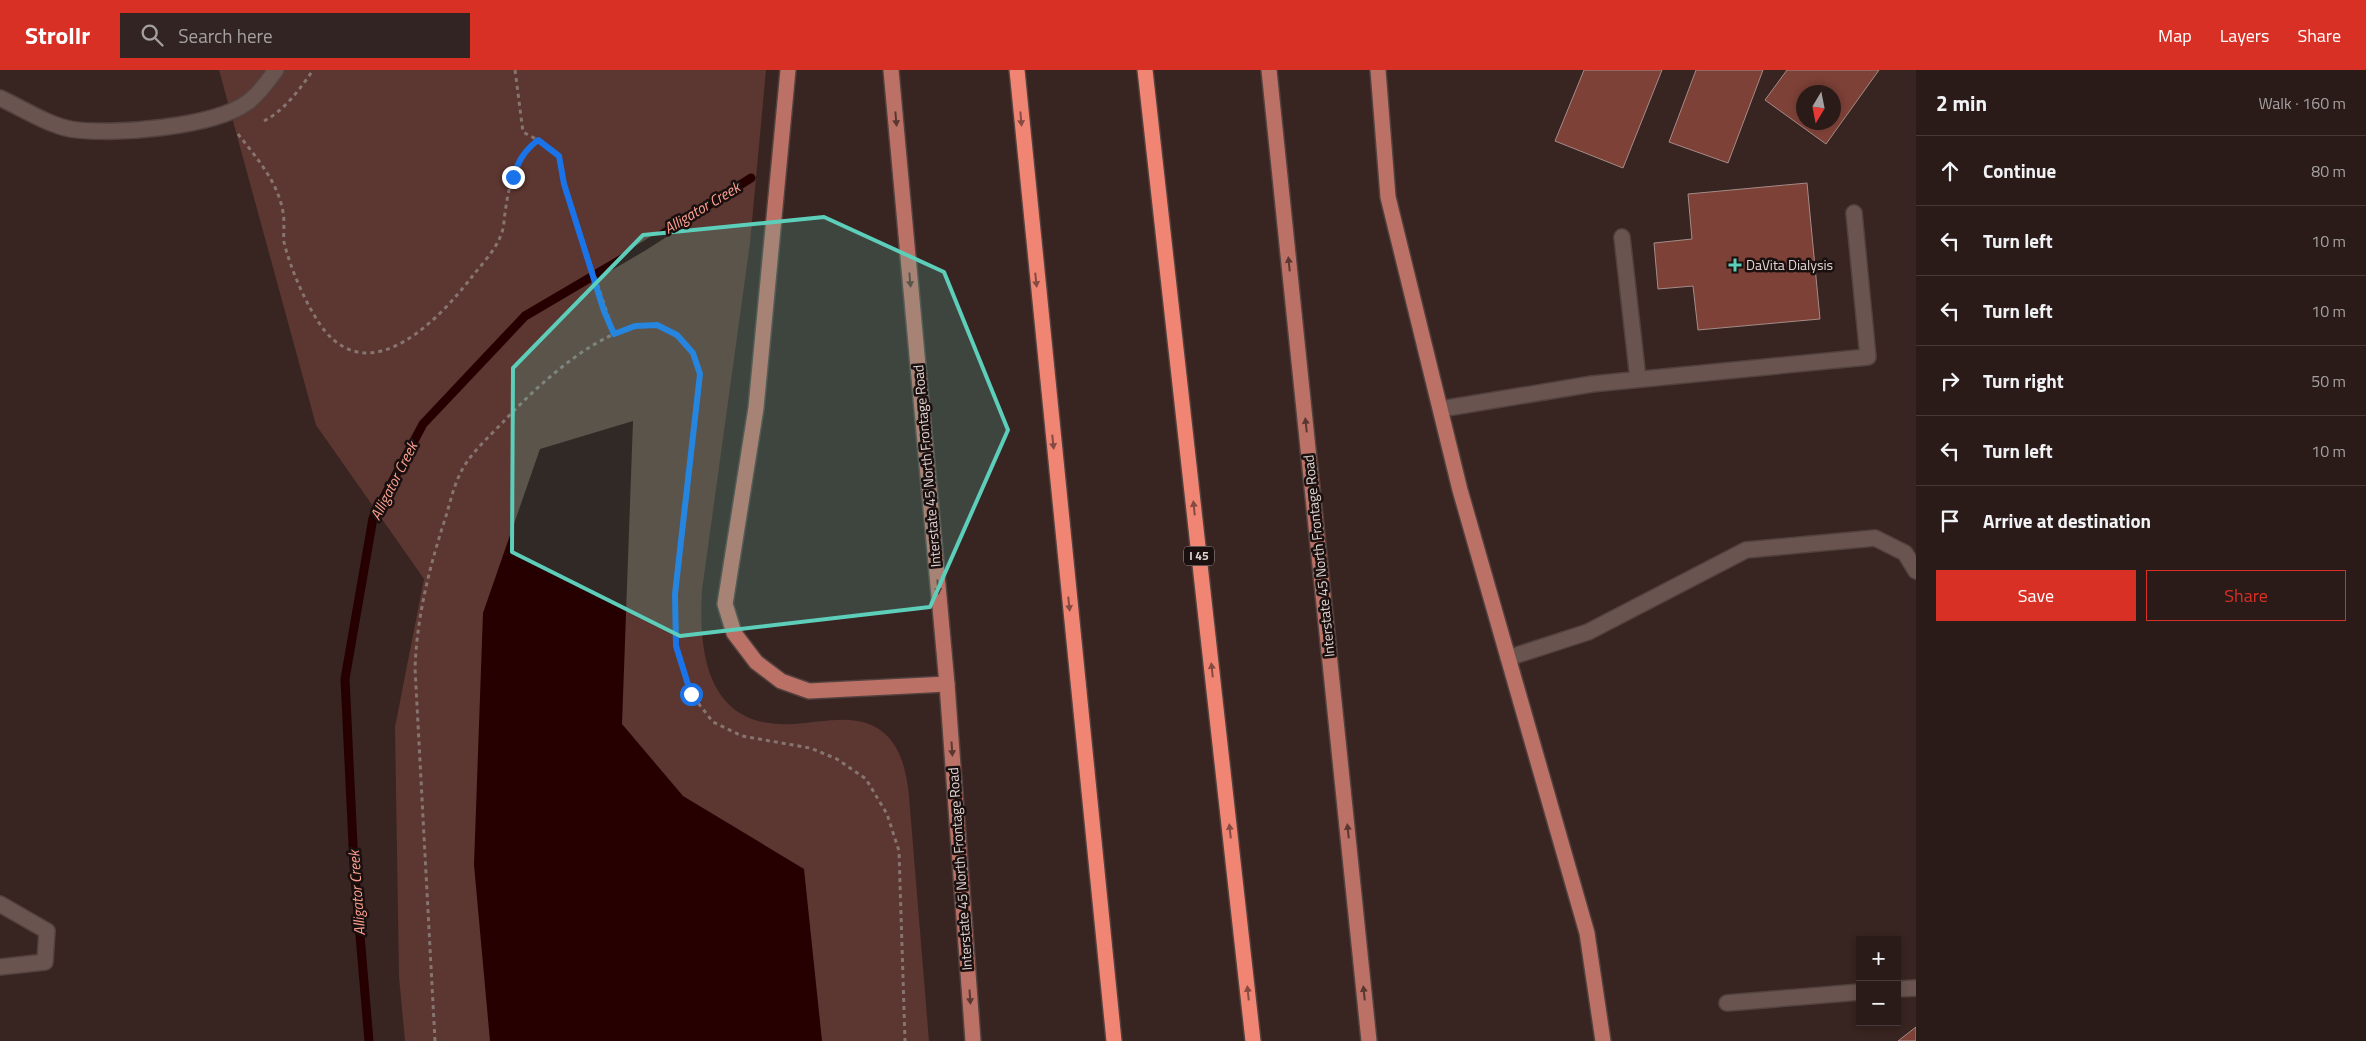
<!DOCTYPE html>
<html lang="en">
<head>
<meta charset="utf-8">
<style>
	body { margin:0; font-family:"Titillium Web",sans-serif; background:#322422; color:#f1f3f6 }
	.controls { position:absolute; right:15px; bottom:15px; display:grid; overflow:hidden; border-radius:0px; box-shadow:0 2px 8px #0003 }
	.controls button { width:45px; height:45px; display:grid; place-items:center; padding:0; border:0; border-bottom:1px solid #463938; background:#2a1b19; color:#f1f3f6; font:25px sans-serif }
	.compass { position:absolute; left:1796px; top:15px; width:45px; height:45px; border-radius:50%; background:#2a1b19; box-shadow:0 2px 8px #0003; rotate:190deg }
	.stop { position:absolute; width:15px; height:15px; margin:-11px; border:4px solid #1a73e8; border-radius:50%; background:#fff }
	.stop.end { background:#1a73e8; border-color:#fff; box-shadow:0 1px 5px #0008 }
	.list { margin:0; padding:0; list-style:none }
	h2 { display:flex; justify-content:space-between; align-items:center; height:65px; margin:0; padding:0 20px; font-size:21px }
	h2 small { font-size:16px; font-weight:400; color:#a5a1a2 }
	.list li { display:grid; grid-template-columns:32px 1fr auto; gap:15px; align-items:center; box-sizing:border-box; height:70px; padding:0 20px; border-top:1px solid #463938 }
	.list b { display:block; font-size:19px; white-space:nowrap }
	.list em { font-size:16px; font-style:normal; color:#a5a1a2 }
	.actions { display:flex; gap:10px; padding:15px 20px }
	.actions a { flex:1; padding:11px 0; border:1px solid #d93025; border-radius:0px; text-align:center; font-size:18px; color:#d93025 }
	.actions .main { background:#d93025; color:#fff }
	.icon { flex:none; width:28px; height:28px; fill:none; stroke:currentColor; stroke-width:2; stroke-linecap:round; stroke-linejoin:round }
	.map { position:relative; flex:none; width:1916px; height:971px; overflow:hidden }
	header { display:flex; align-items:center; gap:30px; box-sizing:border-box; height:70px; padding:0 25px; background:#d93025; color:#fff }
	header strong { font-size:24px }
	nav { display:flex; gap:28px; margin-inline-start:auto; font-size:18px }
	.search { width:350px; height:45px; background:#322422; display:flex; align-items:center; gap:12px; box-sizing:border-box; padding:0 18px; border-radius:0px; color:#a5a1a2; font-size:19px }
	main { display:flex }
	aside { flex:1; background:#2a1b19 }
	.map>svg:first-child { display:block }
	.green { fill:#5c3630 }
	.water { fill:#260000 }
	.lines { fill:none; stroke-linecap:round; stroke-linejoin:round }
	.stream { stroke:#260000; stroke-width:9 }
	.building { fill:#7d4137; stroke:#a58c87; fill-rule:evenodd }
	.minor-casing { stroke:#52413e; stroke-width:18 }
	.major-casing { stroke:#52413e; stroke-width:18 }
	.highway-casing { stroke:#52413e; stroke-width:18 }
	.path { stroke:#867471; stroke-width:3; stroke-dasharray:4 4; stroke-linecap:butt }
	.minor { stroke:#6a544f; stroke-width:15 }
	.major { stroke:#bb7165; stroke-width:15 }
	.highway { stroke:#f18573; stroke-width:15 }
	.oneway { fill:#5a3731 }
	.oneway2 { fill:#854a41 }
	.route { stroke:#1a73e8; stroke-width:6 }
	.marked { fill:#5cceba; fill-opacity:0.2; stroke:#5cceba; stroke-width:4; stroke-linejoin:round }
	.poi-dot { fill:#5cceba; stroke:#19100f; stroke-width:2 }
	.labels { text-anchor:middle; stroke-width:5; stroke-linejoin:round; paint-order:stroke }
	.shield { fill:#19100f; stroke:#a69997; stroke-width:1 }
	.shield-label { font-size:12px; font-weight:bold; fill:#e2d4d1 }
	.poi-label { font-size:14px; fill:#e2d4d1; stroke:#19100f; text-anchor:start }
	.street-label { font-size:14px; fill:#e2d4d1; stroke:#19100f }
	.water-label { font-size:15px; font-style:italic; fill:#ffa191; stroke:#19100f }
</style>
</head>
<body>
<header>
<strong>Strollr</strong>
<div class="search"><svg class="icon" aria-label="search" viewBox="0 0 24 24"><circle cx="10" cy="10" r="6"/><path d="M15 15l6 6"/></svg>Search here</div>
<nav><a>Map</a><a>Layers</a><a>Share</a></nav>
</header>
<main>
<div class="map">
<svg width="1916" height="971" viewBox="0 0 1916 971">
	<rect width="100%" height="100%" fill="#382421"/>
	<path class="green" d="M219 0H766L750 173 702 520C698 587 709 659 793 654 817 653 846 645 869 654 899 666 906 697 909 726L929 971H405L399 907 395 657 424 509 316 355Z"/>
	<path class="water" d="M633 351 622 654 683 726 804 799 822 971H490L474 795 483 543 540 379Z"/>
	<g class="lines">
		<path class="stream" d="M369 971 354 795 345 609 373 448 423 354 525 246 644 176 751 108"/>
	</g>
	<g class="building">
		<path d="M1584 0H1662L1623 98 1555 71Z"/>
		<path d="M1696 0H1763L1728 93 1669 72Z"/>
		<path d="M1787 0H1879L1826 74 1765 30ZM1804 22H1834V52H1804Z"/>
		<path d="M1807 113 1820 249 1698 260 1693 216 1658 219 1654 173 1692 169 1688 124Z"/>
		<path d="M1916 957V971H1898Z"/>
	</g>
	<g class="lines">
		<defs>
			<g id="minor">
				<path d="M0 28C22 38 46 54 70 59 111 66 215 57 248 32 260 23 268 11 276 0"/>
				<path d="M1622 167 1638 309"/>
				<path d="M1441 339 1592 314 1868 287 1854 143"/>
				<path d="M1508 588 1588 562 1746 480 1875 468 1905 483 1916 501"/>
				<path d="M0 834 47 861 45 892 0 897"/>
				<path d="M1897 919 1916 918"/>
				<path d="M1727 933 1860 922"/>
			</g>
			<g id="major">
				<path d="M788 0 756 338 725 534 734 563 756 592 781 611 809 621 947 614"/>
				<path d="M891 0 947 614 973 971"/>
				<path d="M1269 0 1369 971"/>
				<path d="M1378 0 1388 127 1460 420 1587 863 1603 971"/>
			</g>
			<g id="highway">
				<path d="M1017 0 1114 971"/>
				<path d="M1145 0 1253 971"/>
			</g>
		</defs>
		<use href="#minor" class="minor-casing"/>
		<use href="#major" class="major-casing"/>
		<use href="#highway" class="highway-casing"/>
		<g class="path">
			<path d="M515 0 523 62 538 70 559 86 564 114 614 264"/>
			<path d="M264 51C285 40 300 19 313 0"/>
			<path d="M238 64C256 87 278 112 283 142 285 152 283 162 284 172 290 198 308 240 325 261 373 319 440 248 471 208 481 195 495 181 501 165 504 158 504 150 505 143 509 114 515 88 538 70"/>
			<path d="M435 971 415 598C417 545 430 495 446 446 450 433 453 419 459 406 468 385 489 367 504 351 540 313 648 206 693 283 697 289 698 298 700 304L675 525 677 576 691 624 713 652 742 666 810 678 837 689 866 709 887 744 899 781 905 971"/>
		</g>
		<use href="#minor" class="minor"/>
		<use href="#major" class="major"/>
		<use href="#highway" class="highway"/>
	</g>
	<defs><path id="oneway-solid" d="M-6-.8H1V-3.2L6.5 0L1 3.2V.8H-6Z" transform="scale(1.25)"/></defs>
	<g class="oneway">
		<use href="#oneway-solid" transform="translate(896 49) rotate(85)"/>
		<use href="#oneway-solid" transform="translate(1289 194) rotate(-96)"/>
		<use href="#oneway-solid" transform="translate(910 210) rotate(85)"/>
		<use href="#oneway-solid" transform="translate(1306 355) rotate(-96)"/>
		<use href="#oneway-solid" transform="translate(938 517) rotate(85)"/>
		<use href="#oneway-solid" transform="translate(952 679) rotate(86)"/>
		<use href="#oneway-solid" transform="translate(1348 761) rotate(-96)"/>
		<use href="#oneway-solid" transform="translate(1364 923) rotate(-96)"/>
		<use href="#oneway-solid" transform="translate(970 927) rotate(86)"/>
	</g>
	<g class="oneway2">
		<use href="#oneway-solid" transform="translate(1021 49) rotate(85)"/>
		<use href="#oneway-solid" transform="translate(1036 210) rotate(84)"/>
		<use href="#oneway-solid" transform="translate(1053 372) rotate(84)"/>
		<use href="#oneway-solid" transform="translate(1194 438) rotate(-96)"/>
		<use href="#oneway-solid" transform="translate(1069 534) rotate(84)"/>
		<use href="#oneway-solid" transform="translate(1212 600) rotate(-96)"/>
		<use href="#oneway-solid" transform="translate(1230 761) rotate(-96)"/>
		<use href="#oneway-solid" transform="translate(1248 923) rotate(-96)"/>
	</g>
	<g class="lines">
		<path class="route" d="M513 107C519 90 524 81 538 70L559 86 564 114 604 241 614 264 635 256 657 255 677 265 693 283 700 304 675 524 676 576 691 624"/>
	</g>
	<path class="marked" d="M824 147 944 202 1008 360 930 537 680 566 512 482 513 298 643 165Z"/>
	<path class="poi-dot" d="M1732.5 187.5h5v5h5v5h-5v5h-5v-5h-5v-5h5z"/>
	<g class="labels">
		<rect class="shield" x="1184" y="476.5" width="30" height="19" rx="4"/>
		<g class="shield-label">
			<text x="1199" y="490">I 45</text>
		</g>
		<g class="poi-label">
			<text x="1746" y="200">DaVita Dialysis</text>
		</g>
		<g class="street-label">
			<text transform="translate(927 396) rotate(-95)" y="5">Interstate 45 North Frontage Road</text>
			<text transform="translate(1319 486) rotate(-96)" y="5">Interstate 45 North Frontage Road</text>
			<text transform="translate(960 799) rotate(-94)" y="5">Interstate 45 North Frontage Road</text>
		</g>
		<g class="water-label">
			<text transform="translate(702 138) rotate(-31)" y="5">Alligator Creek</text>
			<text transform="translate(394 411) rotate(-63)" y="5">Alligator Creek</text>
			<text transform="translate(357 823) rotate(-94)" y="5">Alligator Creek</text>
		</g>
	</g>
</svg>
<div class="controls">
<button>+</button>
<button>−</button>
</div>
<svg class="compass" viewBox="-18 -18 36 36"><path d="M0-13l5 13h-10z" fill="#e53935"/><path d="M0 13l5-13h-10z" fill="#a5a1a2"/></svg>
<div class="stop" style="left:691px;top:624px"></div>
<div class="stop end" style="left:513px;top:107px"></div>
</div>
<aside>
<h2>2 min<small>Walk · 160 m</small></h2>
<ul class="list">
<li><svg class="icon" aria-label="ahead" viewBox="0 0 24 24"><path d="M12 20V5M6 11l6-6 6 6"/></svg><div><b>Continue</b></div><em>80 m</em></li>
<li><svg class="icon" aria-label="left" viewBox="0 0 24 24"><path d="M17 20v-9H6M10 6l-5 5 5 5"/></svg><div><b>Turn left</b></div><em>10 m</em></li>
<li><svg class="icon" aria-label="left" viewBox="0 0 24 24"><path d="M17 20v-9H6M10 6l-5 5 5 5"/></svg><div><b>Turn left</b></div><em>10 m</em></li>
<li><svg class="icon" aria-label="right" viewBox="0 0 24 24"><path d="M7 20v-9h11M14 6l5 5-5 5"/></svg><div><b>Turn right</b></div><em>50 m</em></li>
<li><svg class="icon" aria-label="left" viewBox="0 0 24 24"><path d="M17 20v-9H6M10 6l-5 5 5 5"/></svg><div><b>Turn left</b></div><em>10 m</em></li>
<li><svg class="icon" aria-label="arrive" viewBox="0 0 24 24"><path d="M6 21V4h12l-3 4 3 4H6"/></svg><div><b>Arrive at destination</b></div></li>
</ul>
<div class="actions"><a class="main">Save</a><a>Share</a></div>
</aside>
</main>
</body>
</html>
